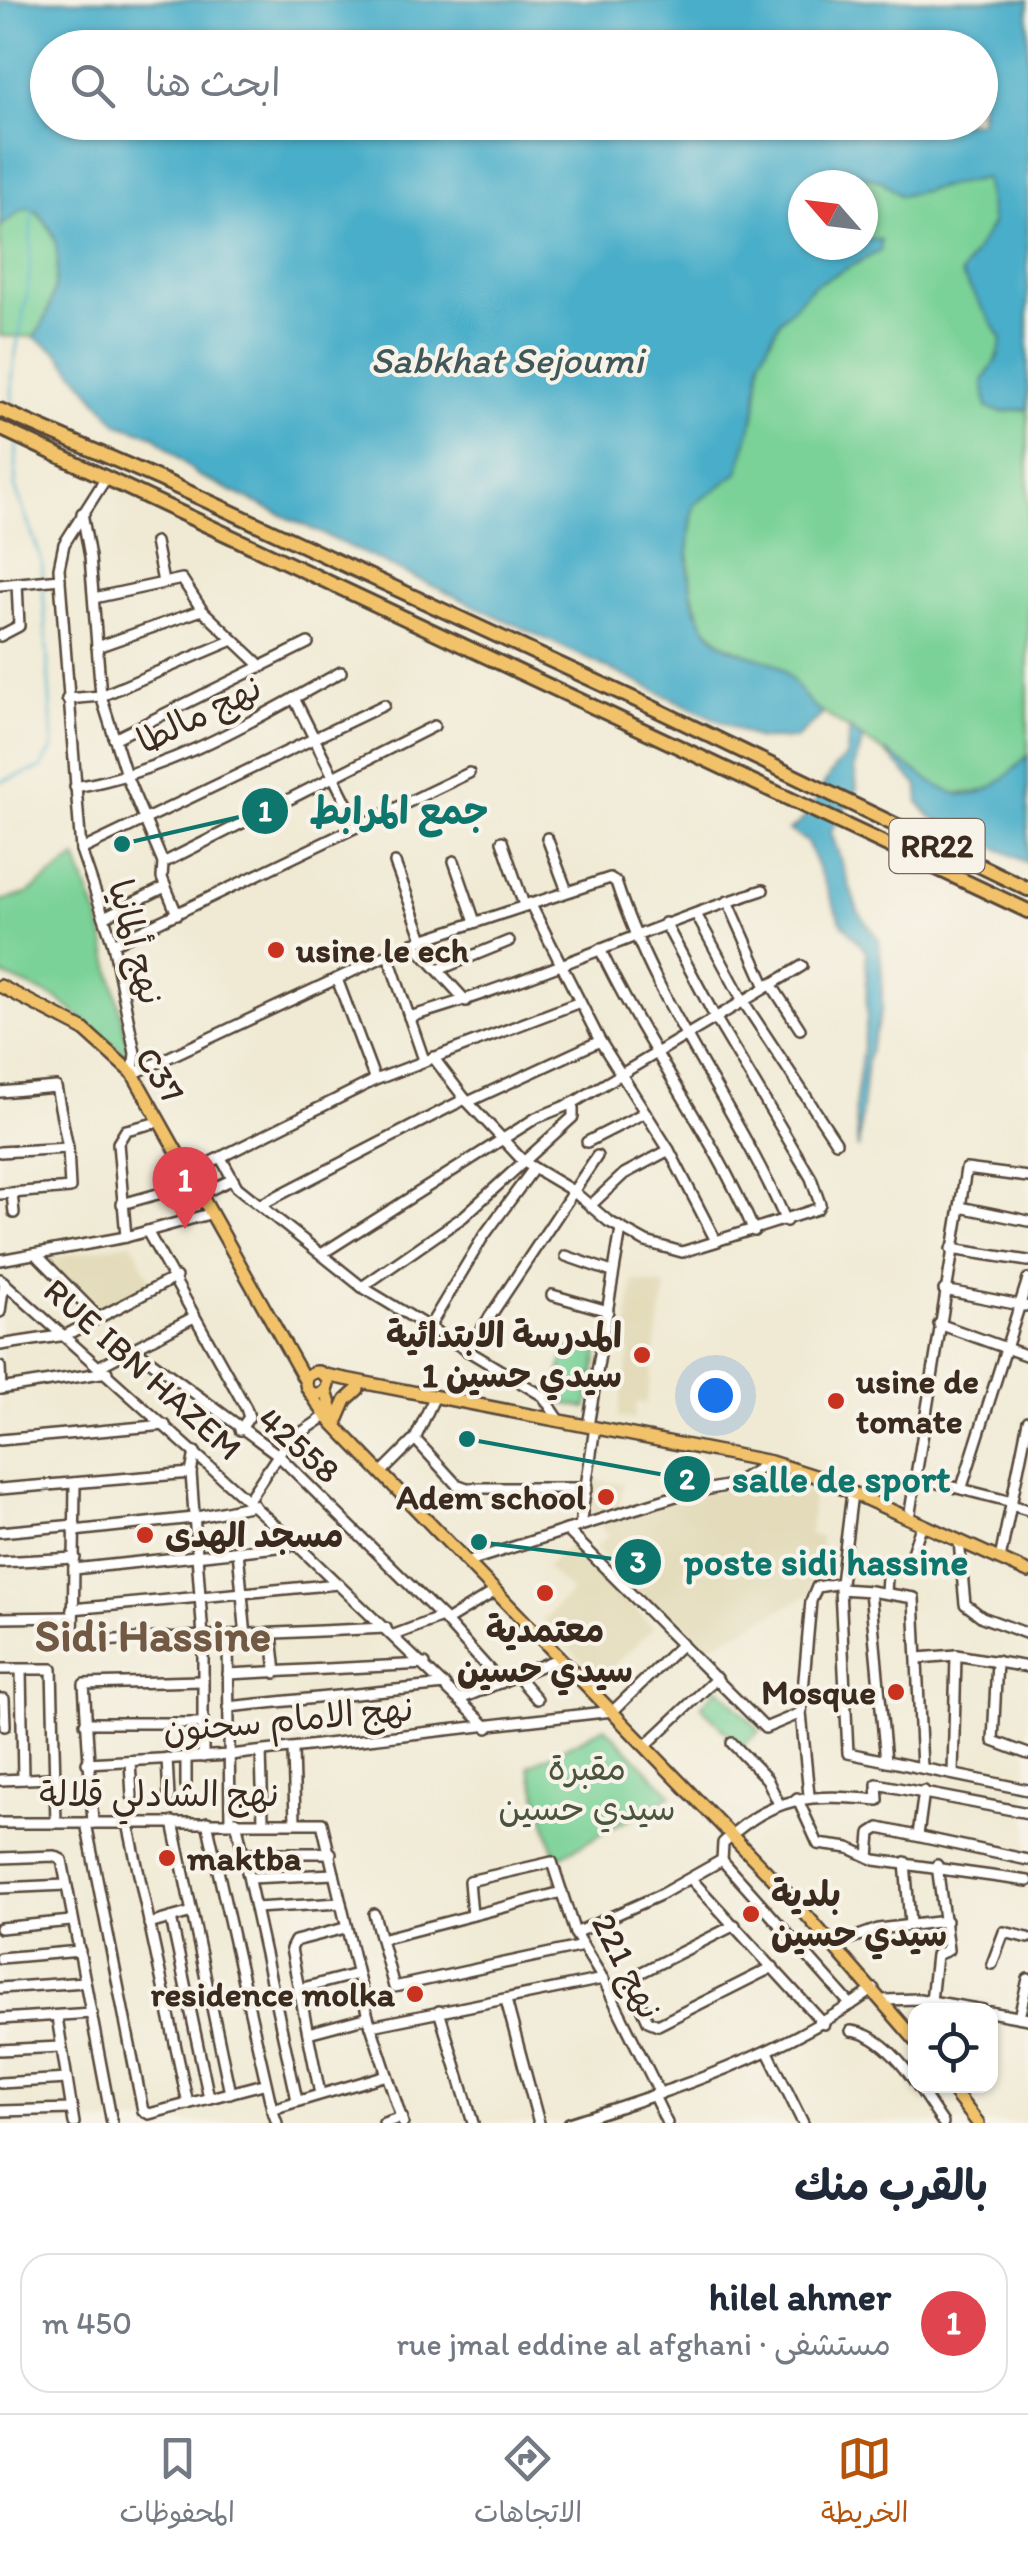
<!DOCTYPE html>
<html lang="ar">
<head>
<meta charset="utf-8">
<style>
	body { margin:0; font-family:Itim,"Playpen Sans Arabic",sans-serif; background:#f2f2f3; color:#1f2937; direction:rtl }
	.controls { position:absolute; right:30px; bottom:30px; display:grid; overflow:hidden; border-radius:20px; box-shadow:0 2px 8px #0004 }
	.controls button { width:90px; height:90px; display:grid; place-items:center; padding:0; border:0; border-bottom:2px solid #e0e1e3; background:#fff; color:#1f2937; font:50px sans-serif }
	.compass { position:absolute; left:788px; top:170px; width:90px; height:90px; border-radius:50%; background:#fff; box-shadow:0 2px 8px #0004; rotate:298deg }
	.you { position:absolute; left:715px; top:1395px; width:35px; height:35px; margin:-25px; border:8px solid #fff; border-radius:50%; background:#1a73e8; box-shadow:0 0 0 15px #1a73e833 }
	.badge { display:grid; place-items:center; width:65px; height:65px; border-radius:50%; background:#b45309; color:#fff; font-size:32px; font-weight:700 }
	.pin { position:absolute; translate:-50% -82px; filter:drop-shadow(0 2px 5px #0008) }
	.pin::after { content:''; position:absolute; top:52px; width:35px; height:30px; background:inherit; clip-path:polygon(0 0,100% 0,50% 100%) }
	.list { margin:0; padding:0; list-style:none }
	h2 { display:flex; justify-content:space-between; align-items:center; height:130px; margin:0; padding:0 40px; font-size:42px }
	h2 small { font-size:32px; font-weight:400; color:#747a83 }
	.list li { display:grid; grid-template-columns:65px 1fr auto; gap:30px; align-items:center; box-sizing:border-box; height:140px; margin:0 20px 20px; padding:0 20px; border:2px solid #e0e1e3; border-radius:30px }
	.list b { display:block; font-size:38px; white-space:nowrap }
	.list p { margin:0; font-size:32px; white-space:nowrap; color:#747a83 }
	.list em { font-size:32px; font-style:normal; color:#747a83 }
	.icon { flex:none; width:55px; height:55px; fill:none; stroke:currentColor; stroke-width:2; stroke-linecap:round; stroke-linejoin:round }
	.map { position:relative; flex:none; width:1028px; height:2123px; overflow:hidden; direction:ltr }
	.search { position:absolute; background:#fff; box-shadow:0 2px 8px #0004; left:30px; right:30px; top:30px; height:110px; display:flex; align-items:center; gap:25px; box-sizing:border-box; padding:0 35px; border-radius:55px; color:#747a83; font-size:38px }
	.sheet { height:290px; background:#fff }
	nav { display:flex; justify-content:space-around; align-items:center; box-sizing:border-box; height:140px; border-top:2px solid #e0e1e3; background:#fff; font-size:28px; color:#747a83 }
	nav a { display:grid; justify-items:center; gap:5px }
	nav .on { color:#b45309 }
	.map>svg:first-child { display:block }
	.built { fill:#e3dbba }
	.green { fill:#7ad298; stroke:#5a7e5b; stroke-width:2.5 }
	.water { fill:#4aaec9; stroke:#426c74; stroke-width:2.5; fill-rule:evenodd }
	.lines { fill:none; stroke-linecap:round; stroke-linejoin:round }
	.stream { stroke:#4aaec9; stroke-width:2.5 }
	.minor-casing { stroke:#564739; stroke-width:14 }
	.major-casing { stroke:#564739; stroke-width:16 }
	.highway-casing { stroke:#564739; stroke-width:18 }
	.minor { stroke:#fff; stroke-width:9 }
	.major { stroke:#f2c26a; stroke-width:11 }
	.highway { stroke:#f2c26a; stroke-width:12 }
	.poi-dot { fill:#c8321e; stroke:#f7f3e8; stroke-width:4 }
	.labels { text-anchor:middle; stroke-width:8; stroke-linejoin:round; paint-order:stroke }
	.shield { fill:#f7f3e8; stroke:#73665b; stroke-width:2.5 }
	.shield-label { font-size:32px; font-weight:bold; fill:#3b2a1e }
	.street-label { font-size:35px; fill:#3b2a1e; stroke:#f7f3e8 }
	.poi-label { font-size:35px; font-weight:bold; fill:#3b2a1e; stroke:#f7f3e8; text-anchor:start }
	.park-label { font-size:35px; fill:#4b543c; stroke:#f7f3e8 }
	.water-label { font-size:38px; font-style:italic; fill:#40585a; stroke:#f7f3e8 }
	.district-label { font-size:45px; font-weight:bold; fill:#715944; stroke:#f7f3e8 }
	.leader { fill:none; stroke:#0f766e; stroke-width:4 }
	.callout-dot { fill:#0f766e; stroke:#f7f3e8; stroke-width:4 }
	.mark-label { font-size:30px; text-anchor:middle; font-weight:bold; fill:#fff }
	.callout-label { font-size:38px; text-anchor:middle; font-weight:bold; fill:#0f766e; stroke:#f7f3e8; stroke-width:8; stroke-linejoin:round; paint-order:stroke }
</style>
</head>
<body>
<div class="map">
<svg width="1028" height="2123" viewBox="0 0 1028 2123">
	<rect width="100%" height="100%" fill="#f7f3e8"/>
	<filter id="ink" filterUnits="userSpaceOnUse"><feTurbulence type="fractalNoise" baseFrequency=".01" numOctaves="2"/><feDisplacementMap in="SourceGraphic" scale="20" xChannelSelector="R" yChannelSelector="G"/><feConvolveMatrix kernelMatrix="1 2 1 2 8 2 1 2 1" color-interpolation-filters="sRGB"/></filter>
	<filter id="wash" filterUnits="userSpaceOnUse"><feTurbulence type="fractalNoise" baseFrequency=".0048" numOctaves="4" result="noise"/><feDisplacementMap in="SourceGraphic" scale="40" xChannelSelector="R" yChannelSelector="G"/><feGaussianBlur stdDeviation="2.25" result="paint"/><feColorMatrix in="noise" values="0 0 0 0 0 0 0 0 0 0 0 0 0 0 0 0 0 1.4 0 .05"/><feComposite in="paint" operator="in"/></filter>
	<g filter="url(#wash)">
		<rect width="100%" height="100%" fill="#f0ead4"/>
		<g class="built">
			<path d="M132 1242 154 1287 98 1315 43 1260Z"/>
			<path d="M633 1281 666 1286 646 1404 637 1403 634 1420 618 1417 630 1351 609 1345V1337L626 1338Z"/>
			<path d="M595 1479 623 1484 618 1511 587 1521Z"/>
			<path d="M777 1483 813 1494 810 1535 821 1537 819 1579 812 1580 810 1594 706 1648 682 1620 671 1629 595 1548 609 1535 598 1524 698 1493Z"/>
			<path d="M571 1544 653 1628 600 1679 542 1621 571 1592 546 1567Z"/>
		</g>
		<g class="green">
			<path d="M857 174 882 181 900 196 985 177 992 224 984 309 1002 339 998 357 983 381 1002 412 1028 409V755C1000 786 991 796 947 793L802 699 779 667 723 644 703 624 691 590 688 544 694 505 738 472 756 409 761 357 780 321 813 286 880 251V240L863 238V185H849Z"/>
			<path d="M33 208C39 216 50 226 53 234 64 262 52 316 34 337L0 336V227L22 210Z"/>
			<path d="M76 858 100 922 131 1059 58 999 0 974V901L27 894Z"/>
			<path d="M574 1346 599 1349 587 1408 553 1401 566 1350Z"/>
			<path d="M718 1687 760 1731 741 1747 701 1706Z"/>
			<path d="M605 1727 672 1795 556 1859 529 1766Z"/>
		</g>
		<g class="water">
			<path d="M0 0H1028V409L1002 412 987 408 983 381 998 357 1002 339 961 274 992 224 985 178 900 196 882 181 858 175 849 185H803V245H863V238L881 240 880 251 813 286 780 321 761 357 756 409 738 473 694 505C686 549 680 614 723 644 739 656 766 655 781 668 797 683 804 701 823 714L795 739H758L197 475 155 436 118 424 57 352 34 337C52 316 64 262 53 234 50 226 39 215 33 208L22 210 0 227ZM48 48H980V122H48Z"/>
			<path d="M850 728 863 740 854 768 857 788 831 832 858 911 879 940 882 972V1009L867 1061 858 1149 855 1107 867 1017 866 951 841 922 807 842 789 830C820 814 819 776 846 757Z"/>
			<path d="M885 751C950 792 966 823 1028 755V863L931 817 919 803 918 786Z"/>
		</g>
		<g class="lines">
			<g class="stream">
				<path d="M13 409C8 366 23 328 28 286 32 260 29 234 33 208"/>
				<path d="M17 442 15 487 42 561 43 578"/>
				<path d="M0 782 41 768 53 747 43 586"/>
			</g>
		</g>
	</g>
	<g filter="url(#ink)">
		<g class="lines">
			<defs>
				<g id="minor">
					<path d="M106 478 64 544 59 568 81 850 113 944 135 1053 133 1074"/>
					<path d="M82 513 90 557 101 696 127 778 163 863 162 878 177 914"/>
					<path d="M155 542 163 582"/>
					<path d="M0 585 60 579"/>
					<path d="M94 598 182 579 202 610 262 667"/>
					<path d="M0 636 19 626 17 583"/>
					<path d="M97 647 202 610"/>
					<path d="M294 698 357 824"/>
					<path d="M67 699 101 696 233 640"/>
					<path d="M114 739 308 643"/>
					<path d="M75 787C171 771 256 719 341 672"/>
					<path d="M547 838 567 891"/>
					<path d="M502 841 524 905"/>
					<path d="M81 850 384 705"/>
					<path d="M454 861 475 922"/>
					<path d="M163 863 434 726"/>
					<path d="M395 863 423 939"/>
					<path d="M728 901 766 987"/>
					<path d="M530 903 600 1041 669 1150 716 1241 817 1209 820 1204 811 1178 715 1017 665 923"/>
					<path d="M696 914 743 1001 836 1142"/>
					<path d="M104 917 165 887"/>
					<path d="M413 943 466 1001"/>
					<path d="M113 944 469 773"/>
					<path d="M600 949C646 1047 712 1132 754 1231"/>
					<path d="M388 955 424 1060"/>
					<path d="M438 970 509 941"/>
					<path d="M337 979 375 1080"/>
					<path d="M771 984 800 1029"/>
					<path d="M409 1017C530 983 644 928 763 890"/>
					<path d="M433 1057 465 1099 524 1162 573 1191 608 1221 646 1242 682 1252 718 1241"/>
					<path d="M133 1074 413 943 610 878 616 882C655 1004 735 1104 786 1221"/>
					<path d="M0 1092 56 1087 68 1148 70 1188 0 1194"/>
					<path d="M468 1102 600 1041"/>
					<path d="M587 1142 644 1113"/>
					<path d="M0 1152 68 1148"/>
					<path d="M221 1158 237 1187 362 1287 543 1396 560 1421"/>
					<path d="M187 1174 375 1080 580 1002"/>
					<path d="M12 1193 14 1213"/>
					<path d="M199 1195 231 1180"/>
					<path d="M122 1204 193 1184"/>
					<path d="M260 1205 465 1099"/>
					<path d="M591 1205 624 1174 669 1150"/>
					<path d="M960 1207 966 1169 1028 1177"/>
					<path d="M147 1231 246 1408 249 1417 240 1430"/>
					<path d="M126 1237 118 1143 126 1130 159 1122"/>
					<path d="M951 1249 1028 1261"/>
					<path d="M323 1253 536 1118 573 1103 802 966"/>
					<path d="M37 1255 98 1317"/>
					<path d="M566 1256 612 1272"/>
					<path d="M0 1260 126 1237 209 1214"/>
					<path d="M0 1279 297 1545 488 1728"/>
					<path d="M362 1287 463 1217 573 1117V1103"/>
					<path d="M944 1290 1025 1306"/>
					<path d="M552 1295 608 1311"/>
					<path d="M0 1312 4 1282"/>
					<path d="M939 1324 1028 1356"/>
					<path d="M428 1329 483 1237 534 1168"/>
					<path d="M0 1345 66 1335 176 1277"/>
					<path d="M133 1348 277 1454 442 1617 501 1683"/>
					<path d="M467 1351 597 1156"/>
					<path d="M100 1366 194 1317"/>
					<path d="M0 1367 1 1389"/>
					<path d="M0 1389 107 1372"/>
					<path d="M588 1426 621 1229"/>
					<path d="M415 1439 456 1484 467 1488H587"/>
					<path d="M0 1440 165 1425"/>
					<path d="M195 1452 191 1473 203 1637V1757"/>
					<path d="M382 1472 415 1439 434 1398"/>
					<path d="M918 1478 1012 1502"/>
					<path d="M75 1483 73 1642 386 1628"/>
					<path d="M962 1487 1028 1279"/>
					<path d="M0 1489 191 1473"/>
					<path d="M248 1500 286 1443 326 1416"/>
					<path d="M1011 1505 1028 1510"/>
					<path d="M909 1518 960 1207 1028 1221"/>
					<path d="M580 1526 595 1427"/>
					<path d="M567 1530 679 1495 731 1485 771 1462"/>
					<path d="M74 1531 193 1518 254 1505"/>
					<path d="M0 1532 75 1525"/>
					<path d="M959 1541 965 1604 982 1617 1028 1634"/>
					<path d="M238 1551 246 1637"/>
					<path d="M1000 1559 1028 1421"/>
					<path d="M0 1562 75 1558"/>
					<path d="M466 1562 567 1530 765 1728 801 1713"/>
					<path d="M74 1569 297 1545"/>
					<path d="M870 1591 914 1598 922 1768"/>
					<path d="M886 1592 888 1563 909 1561 922 1524"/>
					<path d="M72 1609 338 1584"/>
					<path d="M0 1618 72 1617"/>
					<path d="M446 1621 494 1592"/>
					<path d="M272 1635 276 1673"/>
					<path d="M394 1635 442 1617"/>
					<path d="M228 1637 230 1822"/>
					<path d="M956 1655 1028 1667"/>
					<path d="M918 1658 956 1655 953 1774"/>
					<path d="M997 1661 993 1741 1028 1754"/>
					<path d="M0 1669H52L56 1823"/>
					<path d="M21 1670 23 1779"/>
					<path d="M228 1674 425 1664"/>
					<path d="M518 1677 537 1699"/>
					<path d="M0 1699H4L5 1726"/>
					<path d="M460 1699 560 1658"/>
					<path d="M228 1707 445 1685"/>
					<path d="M85 1723H202"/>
					<path d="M732 1743 767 1779 779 1804"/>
					<path d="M645 1746 717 1678"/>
					<path d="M293 1749 295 1821"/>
					<path d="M261 1752 263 1821"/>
					<path d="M167 1758 169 1798"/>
					<path d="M186 1758V1785"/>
					<path d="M130 1761 132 1796"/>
					<path d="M886 1761 870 1591 840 1589 848 1753 1028 1790"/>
					<path d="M87 1763 230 1755 613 1711 682 1644"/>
					<path d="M0 1780 53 1778"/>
					<path d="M809 1795 801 1713 811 1601 817 1587 841 1583 852 1493"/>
					<path d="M797 1798 818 1844 849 1848 875 1860 1028 1881"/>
					<path d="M236 1821 297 2100"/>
					<path d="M173 1822 230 2093"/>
					<path d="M207 1822 272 2109"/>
					<path d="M0 1823H322L368 2017 403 2123"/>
					<path d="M86 1823 143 2111 149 2114 263 2084"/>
					<path d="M93 1823 84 1684 202 1681"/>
					<path d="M128 1823 188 2104"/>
					<path d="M918 1835 924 1791"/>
					<path d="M244 1853H331"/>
					<path d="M869 1857 871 1833 879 1828 1028 1860"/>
					<path d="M0 1858 54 1856 62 1860 112 2123"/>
					<path d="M722 1860 723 1843C773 1794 813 1794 878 1800L877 1784 1028 1813"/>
					<path d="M722 1860 851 2005"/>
					<path d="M905 1862 910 1924"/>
					<path d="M250 1878 334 1874"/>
					<path d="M691 1879 824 2024"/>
					<path d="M0 1888 66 1885"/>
					<path d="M255 1908 341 1903"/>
					<path d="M374 1914 394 1987 583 1946"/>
					<path d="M472 1915 469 1881 552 1862 575 1933 603 1979 660 2094"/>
					<path d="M171 1918 209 2098"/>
					<path d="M149 1924 192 1912"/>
					<path d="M735 1925 634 1976 632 1985 648 2021 658 2025 773 1967"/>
					<path d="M0 1928 71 1921"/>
					<path d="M575 1933 660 1895 722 1860"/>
					<path d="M381 1939 562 1892"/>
					<path d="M833 1945 878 1929 946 1921"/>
					<path d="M0 1958 80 1951"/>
					<path d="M992 1964 1004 1932 1028 1938"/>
					<path d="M0 1988 85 1982"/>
					<path d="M299 1989 357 1974"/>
					<path d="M506 2000 539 2123"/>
					<path d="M884 2000 919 1999 983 2010"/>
					<path d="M931 2001 936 1955 948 1950 937 1865"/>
					<path d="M439 2011 473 2123"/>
					<path d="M990 2012 1028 2019"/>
					<path d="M57 2017 74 2123"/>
					<path d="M1019 2017 1028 1979"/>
					<path d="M0 2019 92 2013"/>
					<path d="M371 2026 603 1979"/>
					<path d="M851 2031C891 2035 921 2092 943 2123"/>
					<path d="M308 2033 368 2017"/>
					<path d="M0 2050 60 2047"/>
					<path d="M768 2052 803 2123"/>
					<path d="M0 2083 67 2079"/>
					<path d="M320 2094 291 1949 295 1941 345 1928"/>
					<path d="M654 2096 667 2123"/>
					<path d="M0 2111 72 2109"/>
					<path d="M277 2123 272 2109 387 2075"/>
					<path d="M384 2123 402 2117"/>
					<path d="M569 2123C676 2089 782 2055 874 1989"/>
				</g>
				<g id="major">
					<path d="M0 986 83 1029 133 1074 306 1382"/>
					<circle cx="317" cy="1383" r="11"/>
					<path d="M325 1375 771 1462 815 1476 1028 1572"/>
					<path d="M326 1391 336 1424"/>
					<path d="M310 1392 326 1416 789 1895 916 2041"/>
					<path d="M336 1423 346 1400 358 1389"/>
					<path d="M949 2086 978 2123"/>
				</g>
				<g id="highway">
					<path d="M0 410 162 480 647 705 1028 889"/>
					<path d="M0 428 1028 911"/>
				</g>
			</defs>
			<use href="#minor" class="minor-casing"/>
			<use href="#major" class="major-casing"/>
			<use href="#highway" class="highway-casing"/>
			<use href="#minor" class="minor"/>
			<use href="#major" class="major"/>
			<use href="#highway" class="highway"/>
		</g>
	</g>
	<g class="poi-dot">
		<circle cx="276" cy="950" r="10"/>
		<circle cx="642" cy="1355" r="10"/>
		<circle cx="836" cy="1401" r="10"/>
		<circle cx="606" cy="1497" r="10"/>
		<circle cx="145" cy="1535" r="10"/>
		<circle cx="545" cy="1593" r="10"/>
		<circle cx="896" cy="1692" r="10"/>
		<circle cx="167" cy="1858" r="10"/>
		<circle cx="751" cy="1914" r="10"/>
		<circle cx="415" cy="1994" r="10"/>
	</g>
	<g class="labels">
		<rect class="shield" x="889.5" y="819" width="95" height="54" rx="8"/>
		<g class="shield-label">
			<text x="937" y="857">RR22</text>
		</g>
		<g class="street-label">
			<text transform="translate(199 714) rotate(-26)" y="12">نهج مالطا</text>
			<text transform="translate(136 942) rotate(75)" y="12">نهج ألمانيا</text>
			<text transform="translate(160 1075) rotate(56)" y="12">C37</text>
			<text transform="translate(143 1369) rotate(42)" y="12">RUE IBN HAZEM</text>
			<text transform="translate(299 1445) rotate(41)" y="12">42558</text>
			<text transform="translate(288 1719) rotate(-5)" y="12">نهج الامام سحنون</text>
			<text x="159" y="1806">نهج الشادلي قلالة</text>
			<text transform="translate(627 1966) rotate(63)" y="12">نهج 221</text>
		</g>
		<g class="poi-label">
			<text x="296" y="962">usine le ech</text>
			<text x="622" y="1347" text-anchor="end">المدرسة الابتدائية<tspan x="622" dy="40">سيدي حسين 1</tspan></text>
			<text x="856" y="1393">usine de<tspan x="856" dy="40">tomate</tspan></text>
			<text x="586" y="1509" text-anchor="end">Adem school</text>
			<text x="165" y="1547">مسجد الهدى</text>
			<text x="545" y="1642" text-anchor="middle">معتمدية<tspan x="545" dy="40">سيدي حسين</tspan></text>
			<text x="876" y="1704" text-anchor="end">Mosque</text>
			<text x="187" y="1870">maktba</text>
			<text x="771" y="1906">بلدية<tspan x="771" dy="40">سيدي حسين</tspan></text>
			<text x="395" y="2006" text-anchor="end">residence molka</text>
		</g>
		<g class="park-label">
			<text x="587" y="1780">مقبرة<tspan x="587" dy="40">سيدي حسين</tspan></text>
		</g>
		<g class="water-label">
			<text x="507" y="373">Sabkhat Sejoumi</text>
		</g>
		<g class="district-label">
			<text x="153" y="1651">Sidi Hassine</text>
		</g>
	</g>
	<path class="leader" d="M122 844L265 811M467 1439L687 1479M479 1542L638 1562"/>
	<g class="callout-dot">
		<circle cx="122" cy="844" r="10"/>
		<circle cx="467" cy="1439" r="10"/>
		<circle cx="479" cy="1542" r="10"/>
		<circle cx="265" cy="811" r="25"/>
		<circle cx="687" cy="1479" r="25"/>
		<circle cx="638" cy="1562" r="25"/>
	</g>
	<g class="mark-label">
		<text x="265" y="821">1</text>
		<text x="687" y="1489">2</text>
		<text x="638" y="1572">3</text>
	</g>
	<g class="callout-label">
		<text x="399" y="824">جمع المرابط</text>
		<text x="841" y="1492">salle de sport</text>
		<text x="826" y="1575">poste sidi hassine</text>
	</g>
</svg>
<div class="controls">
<button><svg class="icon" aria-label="locate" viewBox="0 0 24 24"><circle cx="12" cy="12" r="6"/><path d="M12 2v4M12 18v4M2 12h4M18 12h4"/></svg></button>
</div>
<svg class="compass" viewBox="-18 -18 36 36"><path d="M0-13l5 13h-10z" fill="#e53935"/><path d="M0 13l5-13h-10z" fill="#747a83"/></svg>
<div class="you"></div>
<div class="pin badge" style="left:185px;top:1229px;background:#e0444e">1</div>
<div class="search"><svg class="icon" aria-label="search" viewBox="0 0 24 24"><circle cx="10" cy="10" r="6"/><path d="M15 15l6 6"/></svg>ابحث هنا</div>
</div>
<section class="sheet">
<h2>بالقرب منك<small></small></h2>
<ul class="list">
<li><span class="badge" style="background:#e0444e">1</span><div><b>hilel ahmer</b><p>مستشفى · rue jmal eddine al afghani</p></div><em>450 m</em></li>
</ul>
</section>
<nav>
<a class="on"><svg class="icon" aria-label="map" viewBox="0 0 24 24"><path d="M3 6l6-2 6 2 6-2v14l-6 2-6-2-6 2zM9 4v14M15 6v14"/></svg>الخريطة</a>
<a><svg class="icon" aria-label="directions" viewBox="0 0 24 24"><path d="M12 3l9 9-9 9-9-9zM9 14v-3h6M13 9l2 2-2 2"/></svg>الاتجاهات</a>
<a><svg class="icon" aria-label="saved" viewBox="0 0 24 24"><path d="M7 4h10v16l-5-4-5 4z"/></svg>المحفوظات</a>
</nav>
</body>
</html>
